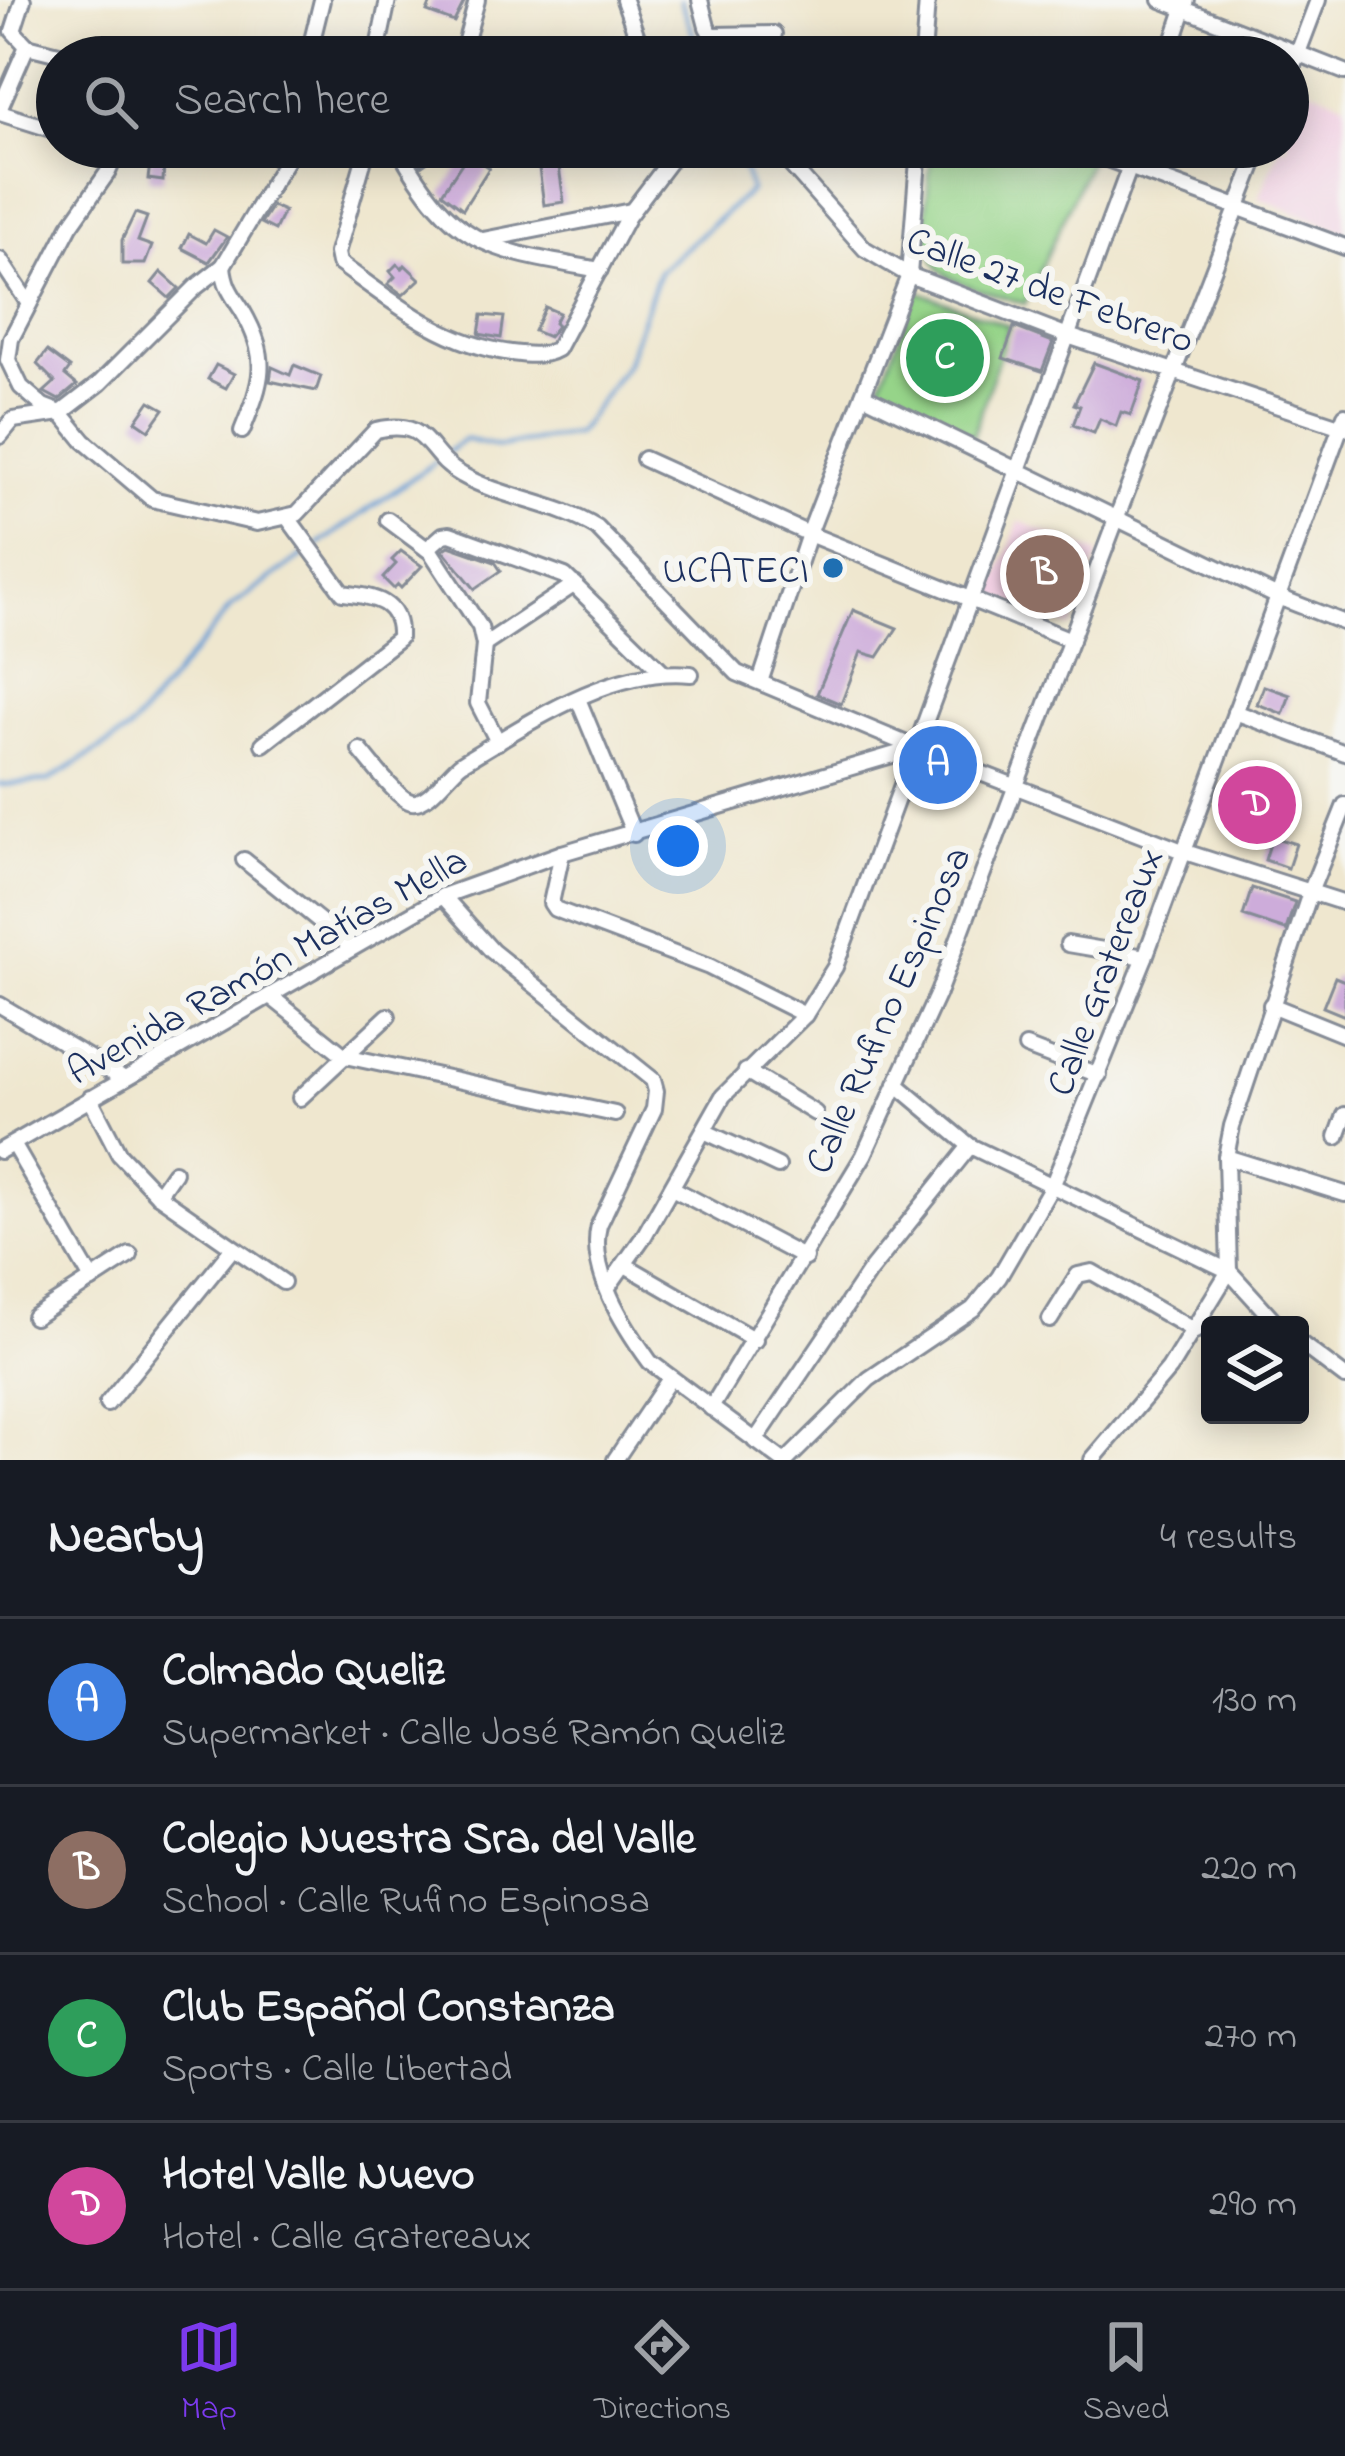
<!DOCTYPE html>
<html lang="en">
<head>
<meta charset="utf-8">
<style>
	body { margin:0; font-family:"Indie Flower",sans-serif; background:#20242c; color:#f1f3f6 }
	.controls { position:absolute; right:36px; bottom:36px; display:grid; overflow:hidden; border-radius:12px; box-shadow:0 6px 30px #0003 }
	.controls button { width:108px; height:108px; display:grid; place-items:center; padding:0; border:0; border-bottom:3px solid #363941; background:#171b24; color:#f1f3f6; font:60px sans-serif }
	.you { position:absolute; left:678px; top:846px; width:42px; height:42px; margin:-30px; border:9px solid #fff; border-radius:50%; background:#1a73e8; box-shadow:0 0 0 18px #1a73e833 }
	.badge { display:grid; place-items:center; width:78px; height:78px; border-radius:50%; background:#7c3aed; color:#fff; font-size:39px; font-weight:700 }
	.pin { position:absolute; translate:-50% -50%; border:6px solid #fff; box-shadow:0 3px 12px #0006 }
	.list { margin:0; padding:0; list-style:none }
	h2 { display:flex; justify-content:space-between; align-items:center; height:156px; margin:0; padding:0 48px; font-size:51px }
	h2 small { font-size:39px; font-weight:400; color:#9ea1a6 }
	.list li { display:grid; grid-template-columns:78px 1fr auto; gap:36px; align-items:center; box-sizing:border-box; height:168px; padding:0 48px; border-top:3px solid #363941 }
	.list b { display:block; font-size:45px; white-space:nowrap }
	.list p { margin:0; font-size:39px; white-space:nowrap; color:#9ea1a6 }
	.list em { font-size:39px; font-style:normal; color:#9ea1a6 }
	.icon { flex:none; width:66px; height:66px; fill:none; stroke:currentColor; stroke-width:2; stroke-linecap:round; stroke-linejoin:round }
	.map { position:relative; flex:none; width:1345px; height:1460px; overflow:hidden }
	.search { position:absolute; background:#171b24; box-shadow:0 6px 30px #0003; left:36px; right:36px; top:36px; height:132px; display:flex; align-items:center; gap:30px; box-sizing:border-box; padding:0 42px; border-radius:66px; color:#9ea1a6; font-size:45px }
	.sheet { height:828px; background:#171b24 }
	nav { display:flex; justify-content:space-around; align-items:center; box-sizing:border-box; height:168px; border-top:3px solid #363941; background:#171b24; font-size:33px; color:#9ea1a6 }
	nav a { display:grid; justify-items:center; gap:6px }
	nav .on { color:#7c3aed }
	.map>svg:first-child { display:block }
	.built { fill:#f1d0e3 }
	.green { fill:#96d489; stroke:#588274; stroke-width:3 }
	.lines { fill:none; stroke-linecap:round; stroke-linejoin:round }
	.stream { stroke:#669dd4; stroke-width:4.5 }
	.building { fill:#cdacda }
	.minor-casing { stroke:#858b96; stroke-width:20 }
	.minor { stroke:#fff; stroke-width:14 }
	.poi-dot { fill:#1f6fb2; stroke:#f6f6f2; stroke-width:4.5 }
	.labels { text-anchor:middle; stroke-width:12; stroke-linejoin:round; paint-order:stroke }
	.street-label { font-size:39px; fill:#1b2f5e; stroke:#f6f6f2 }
	.poi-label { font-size:39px; fill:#1b2f5e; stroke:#f6f6f2; text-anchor:end }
</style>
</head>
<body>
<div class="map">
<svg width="1345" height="1460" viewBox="0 0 1345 1460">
	<rect width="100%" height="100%" fill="#f6f6f2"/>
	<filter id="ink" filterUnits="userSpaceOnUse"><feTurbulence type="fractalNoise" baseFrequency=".00833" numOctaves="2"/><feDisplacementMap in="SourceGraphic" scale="24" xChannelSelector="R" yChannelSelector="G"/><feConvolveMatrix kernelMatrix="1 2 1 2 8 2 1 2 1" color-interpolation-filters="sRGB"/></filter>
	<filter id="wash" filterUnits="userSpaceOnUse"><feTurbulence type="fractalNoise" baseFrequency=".004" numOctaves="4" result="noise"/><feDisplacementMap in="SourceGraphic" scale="48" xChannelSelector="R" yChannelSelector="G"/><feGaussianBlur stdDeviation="2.7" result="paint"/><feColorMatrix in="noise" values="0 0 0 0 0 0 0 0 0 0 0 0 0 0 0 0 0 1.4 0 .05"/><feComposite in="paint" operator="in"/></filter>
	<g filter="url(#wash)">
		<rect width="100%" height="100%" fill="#efe7cf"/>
		<g class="built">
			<path d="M1304 87 1345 102V232L1259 198 1280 147H1288V127Z"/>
			<path d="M1019 521 1099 554 1071 628 992 593Z"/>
		</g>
		<g class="green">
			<path d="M932 147H1054L1090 160 1025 304C1000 295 967 289 945 274 916 256 929 178 932 147Z"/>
			<path d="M917 291 1009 326 973 436 878 391Z"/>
		</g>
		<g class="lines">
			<g class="stream">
				<path d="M680 0 702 57"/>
				<path d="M444 455 465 439 498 447 577 433 627 363 659 271 751 190 735 147"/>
				<path d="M0 785 48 781 129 731 231 607 435 462"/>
			</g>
		</g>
		<g id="blocks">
			<g class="building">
				<path d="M432 0H458L464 2 454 22 427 12Z"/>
				<path d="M165 147 163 181 148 179 152 148Z"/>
				<path d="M411 147H448L422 165Z"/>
				<path d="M506 147H565V160H558L564 202 544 205 538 161 506 158Z"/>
				<path d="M468 154 489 168 463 209 442 193Z"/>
				<path d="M272 206 284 211 275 230 261 223Z"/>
				<path d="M135 213 147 217 138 241 152 246 145 264H122V240Z"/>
				<path d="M214 230 227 237 209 262 182 248 189 234 206 243Z"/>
				<path d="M397 264 402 269 405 265 420 279 403 295 388 284 395 277 390 271Z"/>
				<path d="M161 272 179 288 169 298 152 283Z"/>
				<path d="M545 307 559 313 554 323 557 326 548 337 534 331Z"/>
				<path d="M482 315 504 317 501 338 479 334Z"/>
				<path d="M1014 327 1053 342 1042 371 1003 358Z"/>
				<path d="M47 351 70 368 65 375 77 385 59 400 44 392 55 382 37 364Z"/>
				<path d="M1094 363 1143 381 1131 415 1121 412 1116 426 1100 419 1094 433 1073 425 1080 406 1074 404Z"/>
				<path d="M216 365 234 374 226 388 208 379Z"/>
				<path d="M294 365 321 376 316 391 270 381 272 367 290 375Z"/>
				<path d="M150 401 164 409 149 430 136 421Z"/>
				<path d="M449 546 495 562 501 571 475 589 443 550Z"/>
				<path d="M401 551 422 566 401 588 398 585 394 589 383 578 396 564 392 560Z"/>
				<path d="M853 610 897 628 878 657 861 652 841 704 817 694Z"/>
				<path d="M1264 686 1290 695 1283 714 1257 704Z"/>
				<path d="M1252 790 1287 800 1280 823 1246 814Z"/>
				<path d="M1272 837 1296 844 1288 868 1265 860Z"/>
				<path d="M1252 888 1295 902 1286 930 1243 916Z"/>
				<path d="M1335 977 1345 981V1016L1323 1007Z"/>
			</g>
		</g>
	</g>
	<g filter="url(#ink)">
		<use href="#blocks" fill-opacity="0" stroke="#858b96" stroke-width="3"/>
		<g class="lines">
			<defs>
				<g id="minor">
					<path d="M23 0 13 31 27 46 71 57"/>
					<path d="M624 0 644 57"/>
					<path d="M700 0 707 27 724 57"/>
					<path d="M1161 0 1345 72"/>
					<path d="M711 35 774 34"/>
					<path d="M308 57 322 0"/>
					<path d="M376 57 388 0"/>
					<path d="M467 57 465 44 477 0"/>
					<path d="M923 57 927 0"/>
					<path d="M1168 57 1187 0"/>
					<path d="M1288 79 1318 0"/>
					<path d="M0 108 27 46"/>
					<path d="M0 113 57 131"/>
					<path d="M119 147 108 172 70 226 11 339 8 360 21 387 43 406 61 413 84 441 152 499 257 523 297 514 376 430C431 417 424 455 462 475 504 499 555 502 597 528L737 673 916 748 1185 852 1345 903"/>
					<path d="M375 147 364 159 337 253 339 263C393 302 443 344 511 353 527 355 543 357 557 349L628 216 669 162 675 147"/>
					<path d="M398 147C455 249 490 250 600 270"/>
					<path d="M775 147 865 249 909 275 1068 336 1345 428"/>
					<path d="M1075 147 1345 247"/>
					<path d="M483 240 631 211"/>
					<path d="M0 260 29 304"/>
					<path d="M223 266C225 286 231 293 242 310 271 360 262 381 242 431"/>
					<path d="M863 395 1276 596 1345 623"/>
					<path d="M0 436 13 420 61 413 100 383 196 287 223 266 294 147"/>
					<path d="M644 459 809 534 1071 640"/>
					<path d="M388 520 431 552 480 627 484 645 478 703 498 742"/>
					<path d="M427 549 443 535 450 534 565 576 662 671"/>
					<path d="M484 645 575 584"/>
					<path d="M760 682 809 534 909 275 919 147"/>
					<path d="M578 699 634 834"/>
					<path d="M1235 712 1345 753"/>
					<path d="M263 744 399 638C401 600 374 597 343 593L288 518"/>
					<path d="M360 750C370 761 398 800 412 802 428 805 449 772 462 763 529 723 611 666 691 674"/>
					<path d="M562 853 551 903 555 909 709 967 805 1015"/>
					<path d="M244 860 352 947"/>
					<path d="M443 896 492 951 653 1080 656 1091 654 1109 599 1225C588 1271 624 1326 650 1362L782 1460"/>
					<path d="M1068 944 1145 957"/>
					<path d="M270 996 345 1056 615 1114"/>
					<path d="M0 1005 123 1078"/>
					<path d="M1271 1005 1345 1035"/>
					<path d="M1026 1047 1099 1075"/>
					<path d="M746 1071 815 1113"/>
					<path d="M896 1084 970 1146 1229 1271 1278 1325"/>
					<path d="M90 1098 119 1154 158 1195 283 1282"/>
					<path d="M300 1098 388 1016"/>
					<path d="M704 1131 778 1166"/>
					<path d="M1337 1137 1345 1115"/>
					<path d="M13 1144 92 1280"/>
					<path d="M0 1151 443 896 562 853 916 748"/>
					<path d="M1226 1157 1345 1194"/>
					<path d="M672 1188 805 1258"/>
					<path d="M158 1195 174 1172"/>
					<path d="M625 1265 755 1340"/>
					<path d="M608 1287 644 1236 723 1096 805 1015 835 967 1137 147"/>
					<path d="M34 1317 130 1255"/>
					<path d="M1050 1320 1078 1275 1092 1272 1195 1331"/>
					<path d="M1300 1343 1345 1377"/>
					<path d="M107 1404 233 1248"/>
					<path d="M711 1408 864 1155 938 993 1117 517 1261 147"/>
					<path d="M755 1441 869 1272 970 1146"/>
					<path d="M615 1460 669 1380"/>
					<path d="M787 1460 869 1379 973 1309 999 1277 1053 1184 1145 957 1345 415"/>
					<path d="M1092 1460 1169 1369 1229 1271 1226 1157 1232 1126 1311 890 1345 805"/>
				</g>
			</defs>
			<use href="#minor" class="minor-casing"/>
			<use href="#minor" class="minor"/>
		</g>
	</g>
	<circle class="poi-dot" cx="833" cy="568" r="12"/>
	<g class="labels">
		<g class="street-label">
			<text transform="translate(1051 288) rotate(20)" y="14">Calle 27 de Febrero</text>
			<text transform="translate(266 964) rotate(-29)" y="14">Avenida Ramón Matías Mella</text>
			<text transform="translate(1103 971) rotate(-69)" y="14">Calle Gratereaux</text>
			<text transform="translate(886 1009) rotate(-66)" y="14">Calle Rufino Espinosa</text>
		</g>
		<g class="poi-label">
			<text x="809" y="582">UCATECI</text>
		</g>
	</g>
</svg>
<div class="controls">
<button><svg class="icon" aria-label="layers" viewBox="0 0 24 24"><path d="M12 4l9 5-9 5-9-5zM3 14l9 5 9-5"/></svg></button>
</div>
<div class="you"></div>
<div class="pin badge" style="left:938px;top:765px;background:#3f7fe0">A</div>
<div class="pin badge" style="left:1045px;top:574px;background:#8d6e63">B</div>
<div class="pin badge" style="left:945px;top:358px;background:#2e9e5b">C</div>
<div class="pin badge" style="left:1257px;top:805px;background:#d1479c">D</div>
<div class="search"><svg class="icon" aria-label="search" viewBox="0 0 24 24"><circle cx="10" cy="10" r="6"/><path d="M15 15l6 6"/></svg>Search here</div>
</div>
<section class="sheet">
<h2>Nearby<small>4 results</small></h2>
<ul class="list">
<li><span class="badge" style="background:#3f7fe0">A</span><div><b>Colmado Queliz</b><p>Supermarket · Calle José Ramón Queliz</p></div><em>130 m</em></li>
<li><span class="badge" style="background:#8d6e63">B</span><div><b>Colegio Nuestra Sra. del Valle</b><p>School · Calle Rufino Espinosa</p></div><em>220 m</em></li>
<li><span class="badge" style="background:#2e9e5b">C</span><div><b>Club Español Constanza</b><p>Sports · Calle Libertad</p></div><em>270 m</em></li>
<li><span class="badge" style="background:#d1479c">D</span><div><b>Hotel Valle Nuevo</b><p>Hotel · Calle Gratereaux</p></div><em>290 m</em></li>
</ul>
</section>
<nav>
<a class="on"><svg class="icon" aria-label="map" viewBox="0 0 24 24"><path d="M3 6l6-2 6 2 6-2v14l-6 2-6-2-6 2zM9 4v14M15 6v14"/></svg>Map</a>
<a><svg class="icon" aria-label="directions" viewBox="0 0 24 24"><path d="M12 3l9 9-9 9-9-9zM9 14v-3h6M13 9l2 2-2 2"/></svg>Directions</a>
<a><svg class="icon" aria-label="saved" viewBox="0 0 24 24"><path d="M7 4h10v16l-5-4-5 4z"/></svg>Saved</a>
</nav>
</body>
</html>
